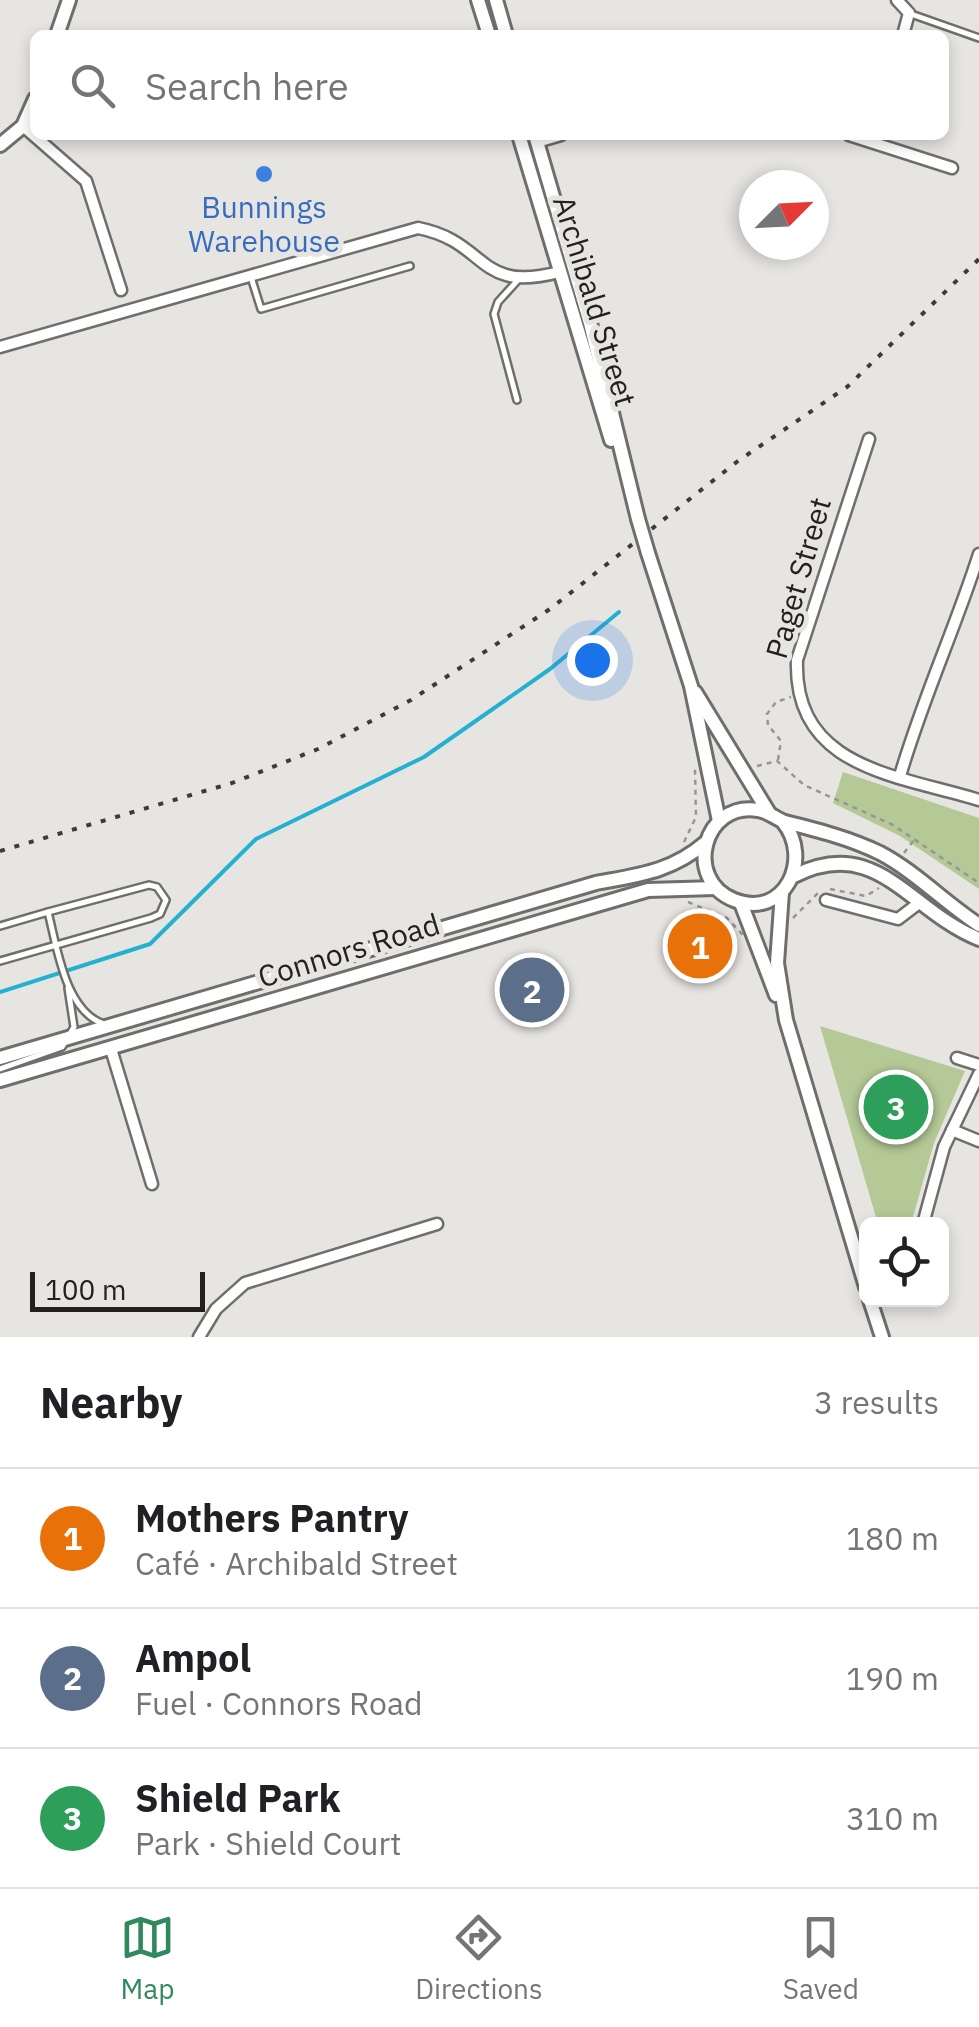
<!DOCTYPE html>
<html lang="en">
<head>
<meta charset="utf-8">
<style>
	body { margin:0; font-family:"IBM Plex Sans",sans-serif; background:#f2f2f2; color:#202124 }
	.controls { position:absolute; right:30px; bottom:30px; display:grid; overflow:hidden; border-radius:15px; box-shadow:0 5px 15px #0003 }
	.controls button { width:90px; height:90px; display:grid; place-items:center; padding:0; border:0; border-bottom:2px solid #e0e0e0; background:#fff; color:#202124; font:50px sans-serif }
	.compass { position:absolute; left:739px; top:170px; width:90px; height:90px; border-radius:50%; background:#fff; box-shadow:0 5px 15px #0003; rotate:66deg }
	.scale { position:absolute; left:30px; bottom:25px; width:175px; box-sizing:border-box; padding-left:10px; border:5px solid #222120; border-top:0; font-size:28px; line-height:35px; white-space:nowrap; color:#222120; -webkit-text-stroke:8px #e7e5e2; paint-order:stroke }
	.you { position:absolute; left:592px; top:660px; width:35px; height:35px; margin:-25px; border:8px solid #fff; border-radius:50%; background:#1a73e8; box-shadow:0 0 0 15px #1a73e833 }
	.badge { display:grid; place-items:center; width:65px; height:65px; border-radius:50%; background:#30885d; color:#fff; font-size:32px; font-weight:700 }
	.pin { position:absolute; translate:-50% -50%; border:5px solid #fff; box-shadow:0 2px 10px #0006 }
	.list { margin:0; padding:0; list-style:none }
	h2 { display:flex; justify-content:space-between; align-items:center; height:130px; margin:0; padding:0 40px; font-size:42px }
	h2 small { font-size:32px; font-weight:400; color:#757577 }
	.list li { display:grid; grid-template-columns:65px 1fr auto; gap:30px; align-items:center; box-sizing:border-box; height:140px; padding:0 40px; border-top:2px solid #e0e0e0 }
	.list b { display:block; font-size:38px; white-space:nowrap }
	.list p { margin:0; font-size:32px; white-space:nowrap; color:#757577 }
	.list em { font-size:32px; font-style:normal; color:#757577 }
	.icon { flex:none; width:55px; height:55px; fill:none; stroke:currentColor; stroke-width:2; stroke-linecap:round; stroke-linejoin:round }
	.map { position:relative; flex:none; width:979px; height:1337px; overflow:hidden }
	.search { position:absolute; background:#fff; box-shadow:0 5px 15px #0003; left:30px; right:30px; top:30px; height:110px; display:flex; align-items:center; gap:25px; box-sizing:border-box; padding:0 35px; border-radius:15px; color:#757577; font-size:38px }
	.sheet { height:550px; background:#fff }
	nav { display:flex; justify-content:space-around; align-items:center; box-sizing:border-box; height:140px; border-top:2px solid #e0e0e0; background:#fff; font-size:28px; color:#757577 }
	nav a { display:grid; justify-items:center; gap:5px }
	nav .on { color:#30885d }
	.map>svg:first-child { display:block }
	.green { fill:#b4c996 }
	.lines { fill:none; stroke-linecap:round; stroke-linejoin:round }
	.stream { stroke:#24b0d0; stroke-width:4 }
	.service-casing { stroke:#706e6b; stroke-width:10 }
	.minor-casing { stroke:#706e6b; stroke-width:15 }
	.tertiary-casing { stroke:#706e6b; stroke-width:18 }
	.path { stroke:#979694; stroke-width:2.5; stroke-dasharray:5 5; stroke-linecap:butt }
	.service { stroke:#fff; stroke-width:5 }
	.minor { stroke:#fff; stroke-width:10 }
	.tertiary { stroke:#fff; stroke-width:12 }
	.rail { stroke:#3c3b3a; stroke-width:4; stroke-dasharray:5 10; stroke-linecap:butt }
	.tertiary-bridge-casing { stroke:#706e6b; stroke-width:18; stroke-linecap:butt }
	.tertiary-bridge { stroke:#fff; stroke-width:12 }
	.shop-dot { fill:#3f7fe0; stroke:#e7e5e2; stroke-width:4 }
	.labels { text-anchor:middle; stroke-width:10; stroke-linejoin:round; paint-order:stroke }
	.shop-label { font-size:30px; fill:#366cbe; stroke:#e7e5e2 }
	.street-label { font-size:30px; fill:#222120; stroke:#e7e5e2 }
</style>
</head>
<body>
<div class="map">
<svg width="979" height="1337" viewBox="0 0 979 1337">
	<rect width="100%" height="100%" fill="#e7e5e2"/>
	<g class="green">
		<path d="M843 772 979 818V889L900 836 833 803Z"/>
		<path d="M820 1026 965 1071 934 1143 911 1224H878Z"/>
	</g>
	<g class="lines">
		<path class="stream" d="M0 992 150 944 256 839 424 757 550 669 619 612"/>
		<defs>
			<g id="service">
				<path d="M911 14 979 38"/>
				<path d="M251 277 261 309 410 266"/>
				<path d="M517 400 494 314 498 302 518 280"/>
				<path d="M0 926 48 912C57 947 65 1011 104 1024"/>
				<path d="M0 961 151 918 160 914 166 900 157 887 149 885 48 912"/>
				<path d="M0 1069 62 1047 74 1027 68 988"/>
			</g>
			<g id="minor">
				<path d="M897 0 909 13 903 35"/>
				<path d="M23 126 86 181 121 290"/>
				<path d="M849 135 952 168"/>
				<path d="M537 142 561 135"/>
				<path d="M0 347 418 228C489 242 476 294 559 272"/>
				<path d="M869 439 797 660C793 769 898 775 979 800"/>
				<path d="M900 776C922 700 955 629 979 554"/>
				<path d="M826 900 898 919 919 903"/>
				<path d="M111 1049 152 1184"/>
				<path d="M957 1058 979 1065"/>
				<path d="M952 1130 979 1141"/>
				<path d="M923 1224 944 1147 979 1074"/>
				<path d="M199 1337 216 1309 245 1283 437 1224"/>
			</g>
			<g id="tertiary">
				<path d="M478 0 489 35"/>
				<path d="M496 0 506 35"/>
				<path d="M57 35 69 0"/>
				<path d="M519 135 611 440"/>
				<path d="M535 135 590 323 638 519"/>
				<path d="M0 145 23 126 35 99"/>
				<path d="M648 553 691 686 719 821"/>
				<path d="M695 692 769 813"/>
				<path d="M783 822C813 858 785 920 734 900 683 880 703 801 758 810 768 811 776 819 785 822 817 830 849 838 880 853 916 872 945 903 979 925"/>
				<path d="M794 876C877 834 909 911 979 939"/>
				<path d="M782 892 777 963 786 1020 866 1287"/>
				<path d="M741 903 776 995"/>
				<path d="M0 1058 596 883C638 875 671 872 705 843"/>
				<path d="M0 1080 648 890 716 888"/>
				<path d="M870 1300 882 1337"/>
			</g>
		</defs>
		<use href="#service" class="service-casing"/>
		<use href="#minor" class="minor-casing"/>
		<use href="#tertiary" class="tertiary-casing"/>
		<g class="path">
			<path d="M778 760 781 741 768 725 767 714 776 702 791 697"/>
			<path d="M757 766 777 761 804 785 893 825 979 883"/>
			<path d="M684 842 696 817 695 769"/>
			<path d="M904 853 914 840"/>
			<path d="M830 889 866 896 879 888"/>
			<path d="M688 902 727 918 743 935"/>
			<path d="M793 918 818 893"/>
		</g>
		<use href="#service" class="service"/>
		<use href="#minor" class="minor"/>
		<use href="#tertiary" class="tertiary"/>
		<path class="rail" d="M0 851 232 783 318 749 411 700 550 609 738 461 847 387 979 259"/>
		<defs>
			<path id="tertiary-bridge" d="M638 519 648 553"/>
		</defs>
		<use href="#tertiary-bridge" class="tertiary-bridge-casing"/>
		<use href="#tertiary-bridge" class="tertiary-bridge"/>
	</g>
	<circle class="shop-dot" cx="264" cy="174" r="10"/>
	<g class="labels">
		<g class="shop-label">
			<text x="264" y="218">Bunnings<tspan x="264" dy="34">Warehouse</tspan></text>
		</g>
		<g class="street-label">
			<text transform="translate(594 301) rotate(73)" y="10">Archibald Street</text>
			<text transform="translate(799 578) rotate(-74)" y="10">Paget Street</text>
			<text transform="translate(349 951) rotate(-17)" y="10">Connors Road</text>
		</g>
	</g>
</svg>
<div class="controls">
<button><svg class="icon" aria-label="locate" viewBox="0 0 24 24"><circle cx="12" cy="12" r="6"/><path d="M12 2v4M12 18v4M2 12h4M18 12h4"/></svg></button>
</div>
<svg class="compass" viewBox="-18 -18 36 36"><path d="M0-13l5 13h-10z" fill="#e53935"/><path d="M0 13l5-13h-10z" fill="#757577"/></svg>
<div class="scale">100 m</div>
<div class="you"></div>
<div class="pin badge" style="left:700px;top:946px;background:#e8710a">1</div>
<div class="pin badge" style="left:532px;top:990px;background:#5c6f8a">2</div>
<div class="pin badge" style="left:896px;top:1107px;background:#2e9e5b">3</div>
<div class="search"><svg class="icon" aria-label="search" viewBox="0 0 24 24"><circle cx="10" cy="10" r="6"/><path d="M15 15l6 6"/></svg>Search here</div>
</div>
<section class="sheet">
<h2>Nearby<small>3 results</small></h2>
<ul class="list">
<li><span class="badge" style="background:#e8710a">1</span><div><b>Mothers Pantry</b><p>Café · Archibald Street</p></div><em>180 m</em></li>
<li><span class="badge" style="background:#5c6f8a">2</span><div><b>Ampol</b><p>Fuel · Connors Road</p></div><em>190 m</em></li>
<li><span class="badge" style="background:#2e9e5b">3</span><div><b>Shield Park</b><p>Park · Shield Court</p></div><em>310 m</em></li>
</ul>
</section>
<nav>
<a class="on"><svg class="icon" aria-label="map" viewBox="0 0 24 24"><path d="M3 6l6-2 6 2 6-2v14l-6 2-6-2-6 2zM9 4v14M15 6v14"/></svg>Map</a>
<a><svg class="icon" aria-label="directions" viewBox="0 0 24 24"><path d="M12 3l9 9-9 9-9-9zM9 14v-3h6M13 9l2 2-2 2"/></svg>Directions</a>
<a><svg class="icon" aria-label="saved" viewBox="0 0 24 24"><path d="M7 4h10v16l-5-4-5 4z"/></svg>Saved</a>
</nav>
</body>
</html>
